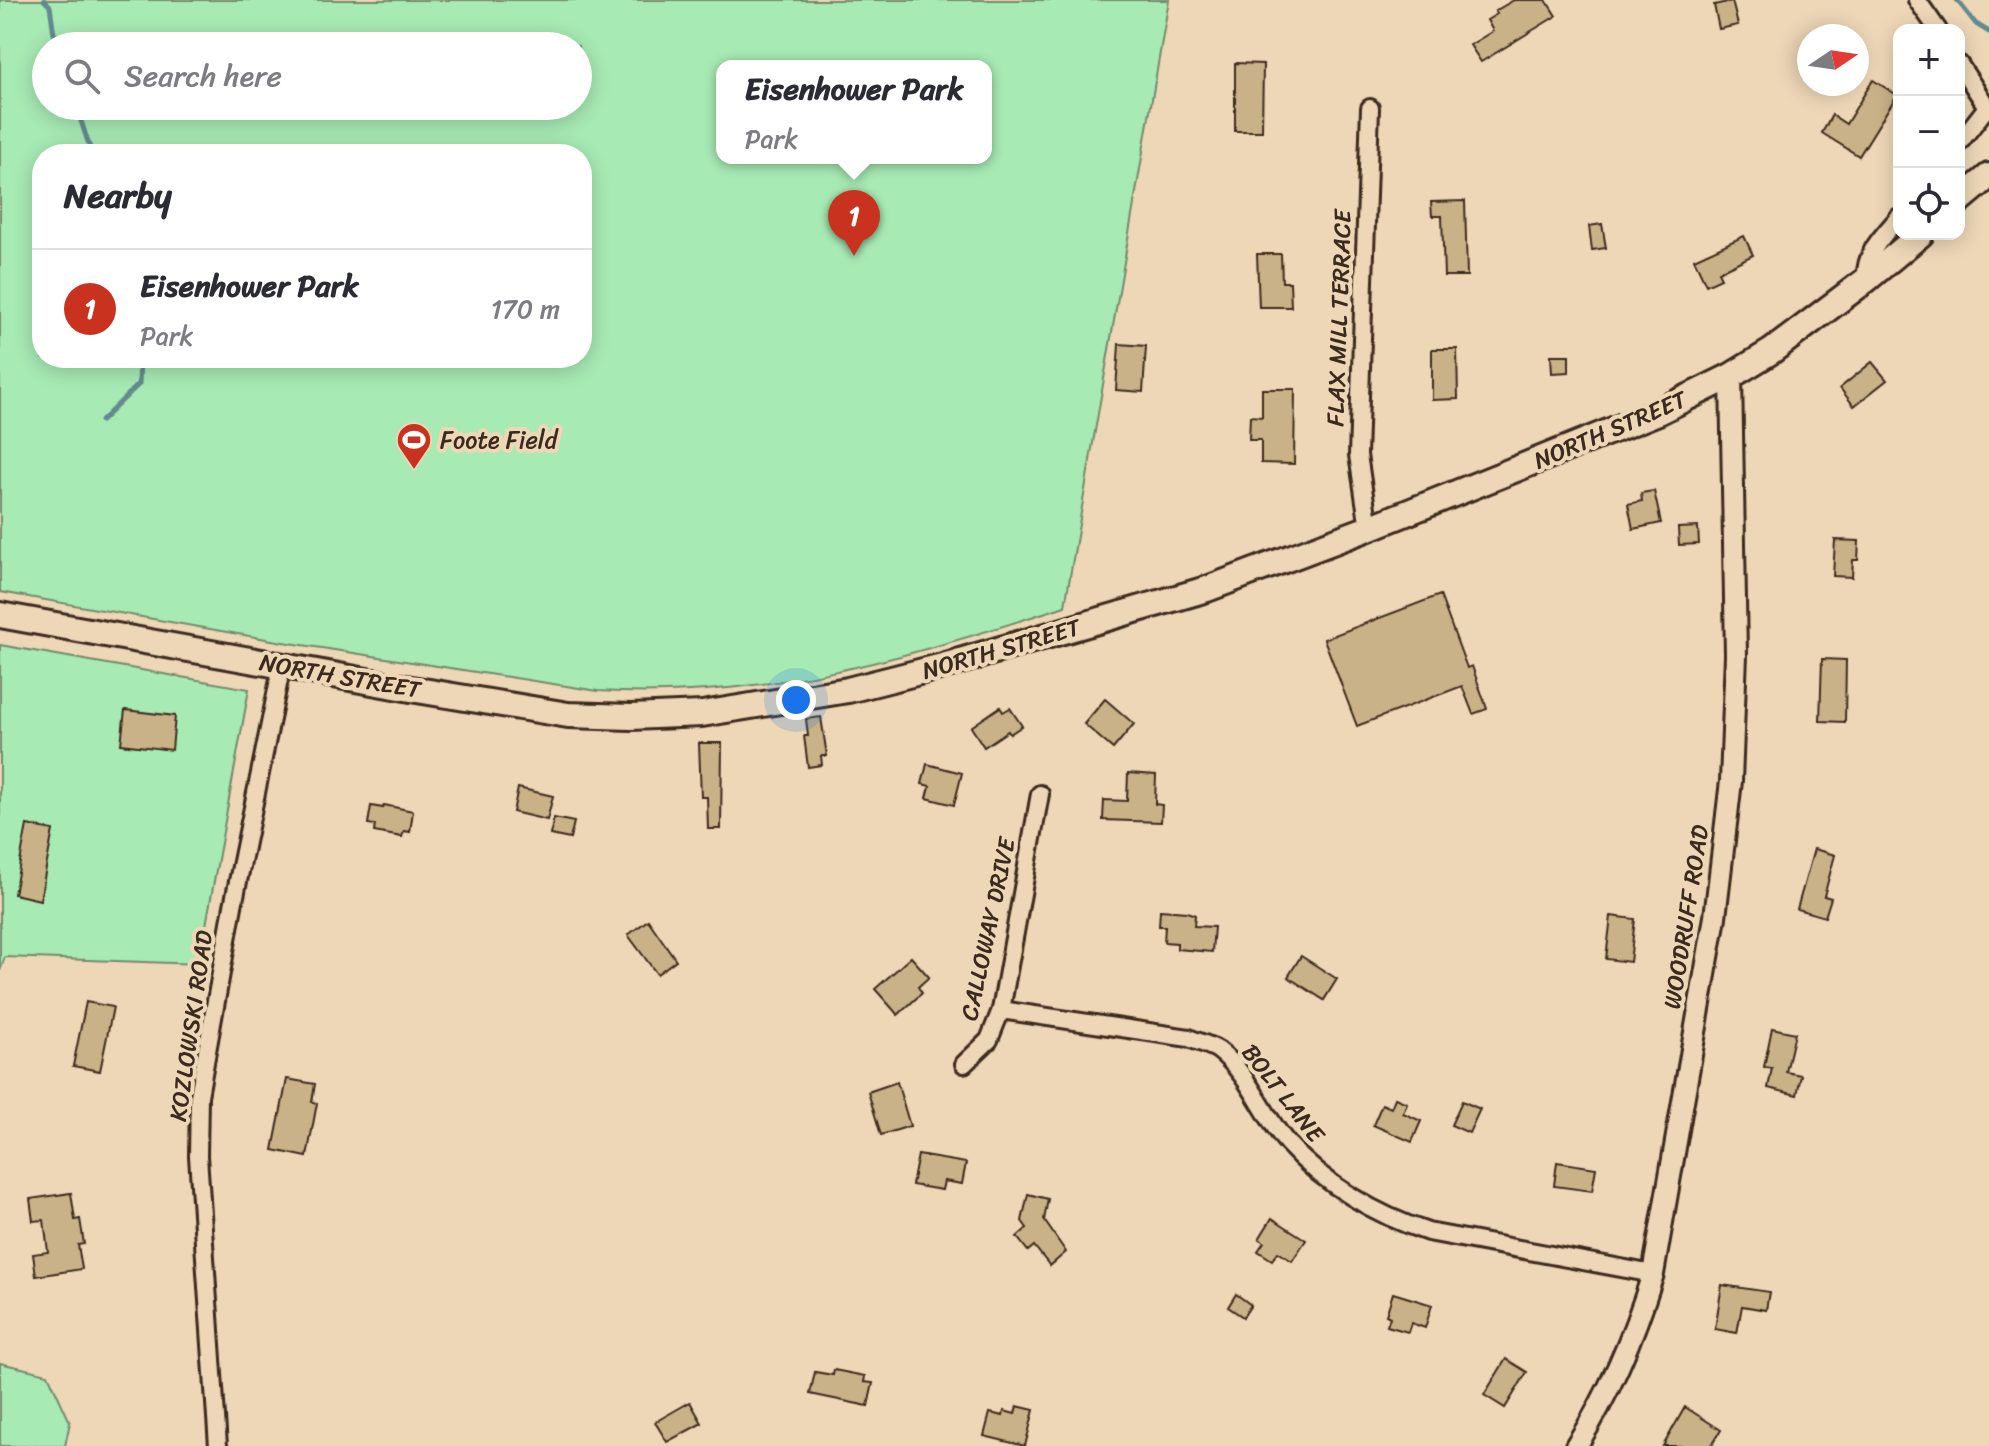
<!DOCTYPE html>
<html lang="en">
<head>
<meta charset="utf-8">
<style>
	body { margin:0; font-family:Sriracha,sans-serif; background:#f7f7f7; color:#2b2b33 }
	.controls { position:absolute; right:24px; top:24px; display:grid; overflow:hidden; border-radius:16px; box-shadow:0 4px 20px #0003 }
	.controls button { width:72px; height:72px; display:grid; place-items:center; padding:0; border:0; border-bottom:2px solid #e1e1e2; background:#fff; color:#2b2b33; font:40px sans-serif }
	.compass { position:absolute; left:1797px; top:24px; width:72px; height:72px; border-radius:50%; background:#fff; box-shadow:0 4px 20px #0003; rotate:77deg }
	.you { position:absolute; left:796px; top:700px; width:28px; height:28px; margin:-20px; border:6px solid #fff; border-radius:50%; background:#1a73e8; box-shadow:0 0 0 12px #1a73e833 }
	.badge { display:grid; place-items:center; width:52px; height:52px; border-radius:50%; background:#c8321e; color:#fff; font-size:26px; font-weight:700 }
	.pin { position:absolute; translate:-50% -66px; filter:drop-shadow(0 2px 4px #0008) }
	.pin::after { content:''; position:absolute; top:42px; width:28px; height:24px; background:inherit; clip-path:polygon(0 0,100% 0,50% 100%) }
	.popup { position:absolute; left:716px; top:60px; width:276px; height:104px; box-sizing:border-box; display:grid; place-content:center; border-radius:16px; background:#fff; filter:drop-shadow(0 2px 6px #0005); font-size:26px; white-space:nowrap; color:#7c7c81 }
	.popup b { font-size:30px; color:#2b2b33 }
	.popup::after { content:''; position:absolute; left:50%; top:100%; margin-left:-16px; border:16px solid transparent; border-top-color:#fff }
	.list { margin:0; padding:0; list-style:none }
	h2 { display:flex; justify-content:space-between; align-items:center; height:104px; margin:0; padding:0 32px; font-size:34px }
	h2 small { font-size:26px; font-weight:400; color:#7c7c81 }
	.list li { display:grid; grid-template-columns:52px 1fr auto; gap:24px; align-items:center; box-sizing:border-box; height:120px; padding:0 32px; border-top:2px solid #e1e1e2 }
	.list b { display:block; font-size:30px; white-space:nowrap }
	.list p { margin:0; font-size:26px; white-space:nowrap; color:#7c7c81 }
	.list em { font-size:26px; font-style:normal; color:#7c7c81 }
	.icon { flex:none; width:44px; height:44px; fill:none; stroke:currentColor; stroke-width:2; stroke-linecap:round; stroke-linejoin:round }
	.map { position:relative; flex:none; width:1989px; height:1446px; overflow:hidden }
	.search { position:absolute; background:#fff; box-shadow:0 4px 20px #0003; left:32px; top:32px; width:560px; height:88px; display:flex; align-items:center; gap:20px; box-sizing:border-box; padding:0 28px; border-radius:44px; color:#7c7c81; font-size:30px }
	.panel { position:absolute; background:#fff; box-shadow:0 4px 20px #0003; left:32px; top:144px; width:560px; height:224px; border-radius:32px }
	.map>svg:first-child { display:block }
	.green { fill:#a7eab4; stroke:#718a69; stroke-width:2; fill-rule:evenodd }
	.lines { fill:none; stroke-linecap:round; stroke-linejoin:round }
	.stream { stroke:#638b8f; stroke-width:5 }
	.building { fill:#cab288; stroke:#3b2a1e; stroke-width:2 }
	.minor-casing { stroke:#3b2a1e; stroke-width:22 }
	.tertiary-casing { stroke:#3b2a1e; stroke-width:26 }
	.secondary-casing { stroke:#3b2a1e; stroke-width:30 }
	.minor { stroke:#eed7b7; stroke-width:16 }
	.tertiary { stroke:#eed7b7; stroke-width:20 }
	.secondary { stroke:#eed7b7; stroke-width:24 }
	.labels { text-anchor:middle; stroke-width:8; stroke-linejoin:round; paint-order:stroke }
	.street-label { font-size:24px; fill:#3b2a1e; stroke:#eed7b7 }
	.poi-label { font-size:24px; fill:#3b2a1e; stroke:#eed7b7; text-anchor:start }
</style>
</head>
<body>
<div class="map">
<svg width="1989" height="1446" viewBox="0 0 1989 1446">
	<rect width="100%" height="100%" fill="#eed7b7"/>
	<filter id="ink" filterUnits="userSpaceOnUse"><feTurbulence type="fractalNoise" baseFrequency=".0125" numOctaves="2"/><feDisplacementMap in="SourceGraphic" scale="16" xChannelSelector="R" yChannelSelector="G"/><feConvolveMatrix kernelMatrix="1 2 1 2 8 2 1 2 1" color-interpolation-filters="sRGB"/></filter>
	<g filter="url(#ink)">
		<g class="green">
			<path d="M0 0H1169L1065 606C912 657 761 701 598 691L283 642 0 592ZM46 46H578V106H46ZM986 66V158H722V66ZM42 154H582V358H42Z"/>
			<path d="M0 645 249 689 199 964 5 957 0 971Z"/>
			<path d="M0 1363 48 1374 70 1422 65 1446H0Z"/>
		</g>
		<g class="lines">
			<g class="stream">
				<path d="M44 0 50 6 54 34 65 40 64 46"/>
				<path d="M1957 0 1976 24 1989 32"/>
				<path d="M76 106 92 154"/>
				<path d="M101 421 139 384 140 358"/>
			</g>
		</g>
		<g class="building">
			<path d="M1514 0H1546L1556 16 1481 62 1470 45 1493 31 1487 20 1497 14 1495 11Z"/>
			<path d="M1732 1 1738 25 1719 29 1714 5Z"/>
			<path d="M1235 63 1263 64 1262 131H1235Z"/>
			<path d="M1873 80 1897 95 1859 156 1822 133 1832 115 1846 124Z"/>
			<path d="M1465 201 1467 276H1444L1442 216H1432L1431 202Z"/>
			<path d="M1602 224 1606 248 1592 250 1589 226Z"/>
			<path d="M1744 236 1753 255 1718 272 1721 278 1706 285 1694 259Z"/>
			<path d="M1257 254H1281L1282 282H1290L1291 307H1259Z"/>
			<path d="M1119 344 1146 346 1143 392 1116 390Z"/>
			<path d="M1432 349H1457L1458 399 1432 400Z"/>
			<path d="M1551 355H1569V372L1552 373Z"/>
			<path d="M1872 362 1887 380 1854 406 1840 388Z"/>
			<path d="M1262 389H1295L1294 464 1261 463V440H1249L1250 416 1262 417Z"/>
			<path d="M1654 491 1661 523 1633 529 1628 504 1642 501 1641 493Z"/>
			<path d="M1698 527 1699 544 1679 545 1678 528Z"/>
			<path d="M1835 540 1859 541 1858 560H1853L1852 577 1833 576Z"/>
			<path d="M1440 595 1467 668 1472 666 1487 709 1473 714 1462 686 1357 726 1324 639Z"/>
			<path d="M1822 659 1846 660 1845 722 1820 721Z"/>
			<path d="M1105 699 1134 724 1113 749 1084 724Z"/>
			<path d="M1000 707 1003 712 1010 708 1022 726 1010 734 1008 731 984 747 971 727Z"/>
			<path d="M125 710 175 716 172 750 121 744Z"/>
			<path d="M821 717 827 756H821L822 765 808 767 804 736H808L806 719Z"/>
			<path d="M699 743H722L721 829H708L707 797H701Z"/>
			<path d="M927 764 962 773 954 805 927 798 930 786 922 784Z"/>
			<path d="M1128 773 1156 775 1155 804 1162 805 1161 822 1103 820 1104 800 1127 801Z"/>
			<path d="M518 788 553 796 547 820 513 812Z"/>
			<path d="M384 805 413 811 410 832 404 831 402 837 374 832 375 825 368 824 371 806 383 808Z"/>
			<path d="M554 818 574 822 570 839 550 835Z"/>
			<path d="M27 825 53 830 40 900 14 894Z"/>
			<path d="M1814 849 1835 855 1824 896 1831 898 1825 917 1797 909Z"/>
			<path d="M1160 910 1187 912 1195 915 1194 926 1214 927 1212 952 1177 949V943L1164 942 1165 926H1159Z"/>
			<path d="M1611 916 1635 919 1630 962 1606 959Z"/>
			<path d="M648 920 676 960 657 974 628 935Z"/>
			<path d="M1301 956 1337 979 1324 1000 1288 977Z"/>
			<path d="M911 957 929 977 918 987 922 993 898 1015 875 989Z"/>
			<path d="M86 1002 113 1007 100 1071 73 1066Z"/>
			<path d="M1772 1028 1795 1033 1786 1072 1801 1075 1797 1095 1768 1088 1772 1068 1764 1067Z"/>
			<path d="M287 1079 315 1084 312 1102 317 1103 307 1157 273 1150Z"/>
			<path d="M897 1082 910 1126 881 1135 868 1092Z"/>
			<path d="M1395 1098 1407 1103 1403 1113 1421 1121 1412 1142 1373 1125 1382 1104 1391 1108Z"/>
			<path d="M1462 1101 1480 1109 1469 1133 1451 1125Z"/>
			<path d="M918 1155 966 1163 962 1184 944 1181 942 1190 912 1185Z"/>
			<path d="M1557 1162 1596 1168 1592 1191 1554 1186Z"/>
			<path d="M71 1193 75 1220 80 1219 84 1244 78 1245 82 1269 36 1276 33 1254 48 1252 44 1220 33 1221 30 1199Z"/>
			<path d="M1028 1194 1048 1199 1044 1220 1066 1252 1050 1266 1034 1246 1028 1251 1017 1237 1027 1228 1022 1221Z"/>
			<path d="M1272 1218 1306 1240 1292 1261 1278 1252 1272 1260 1258 1251 1264 1242 1259 1239Z"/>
			<path d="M1722 1285 1769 1292 1766 1310 1742 1306 1737 1333 1715 1329Z"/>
			<path d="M1393 1293 1432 1305 1425 1328 1411 1323 1408 1332 1387 1326 1390 1317 1386 1315Z"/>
			<path d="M1236 1294 1251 1305 1243 1317 1228 1307Z"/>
			<path d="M1506 1359 1527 1372 1505 1408 1484 1395Z"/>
			<path d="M834 1370 865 1376 864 1382 873 1383 868 1406 810 1394 815 1372 833 1375Z"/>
			<path d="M690 1402 702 1423 667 1442 655 1422Z"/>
			<path d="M1017 1406 1034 1410 1025 1446 984 1436 990 1413 1003 1416 1004 1411 1015 1414Z"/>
			<path d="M1685 1407 1721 1430 1711 1446H1663Z"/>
		</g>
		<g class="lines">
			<defs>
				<g id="minor">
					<path d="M1917 0 1938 30"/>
					<path d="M1959 64 1989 110"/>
					<path d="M1959 143 1987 107"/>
					<path d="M1866 280C1864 253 1882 237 1899 217"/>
					<path d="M1369 528 1358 455 1370 108"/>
					<path d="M1001 1010 1189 1038C1198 1042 1210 1045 1218 1050 1249 1073 1263 1116 1288 1144 1325 1185 1376 1215 1428 1232L1653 1274"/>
					<path d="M964 1064 989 1040 1001 1010 1040 794"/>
					<path d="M218 1446 198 1156 199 1096 233 906 282 665"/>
				</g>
				<path id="tertiary" d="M1576 1446C1610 1393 1634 1335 1653 1274L1715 917 1731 781 1736 655 1731 376"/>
				<g id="secondary">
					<path d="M1959 201 1989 176"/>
					<path d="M0 615 411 689 568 715 631 717 702 714 848 690 943 666 1207 589 1369 528 1658 412 1731 376 1772 351 1866 280 1921 234"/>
				</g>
			</defs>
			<use href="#minor" class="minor-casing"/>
			<use href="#tertiary" class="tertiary-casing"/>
			<use href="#secondary" class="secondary-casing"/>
			<use href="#minor" class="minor"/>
			<use href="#tertiary" class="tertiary"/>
			<use href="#secondary" class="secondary"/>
		</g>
	</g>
	<defs>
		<symbol id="stadium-pin" viewBox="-11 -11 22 30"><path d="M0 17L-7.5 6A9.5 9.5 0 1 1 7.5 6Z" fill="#c8321e" stroke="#eed7b7"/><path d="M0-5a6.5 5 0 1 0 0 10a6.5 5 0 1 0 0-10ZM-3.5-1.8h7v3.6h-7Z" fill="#fff"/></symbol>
	</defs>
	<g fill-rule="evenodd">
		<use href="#stadium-pin" x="394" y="420" width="40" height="54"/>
	</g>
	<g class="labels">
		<g class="street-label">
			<text transform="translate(1339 318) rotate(-88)" y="8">FLAX MILL TERRACE</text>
			<text transform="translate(1610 430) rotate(-23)" y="8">NORTH STREET</text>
			<text transform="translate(1001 649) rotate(-16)" y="8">NORTH STREET</text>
			<text transform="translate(340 676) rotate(10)" y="8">NORTH STREET</text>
			<text transform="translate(1686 917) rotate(-81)" y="8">WOODRUFF ROAD</text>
			<text transform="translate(988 929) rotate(-78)" y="8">CALLOWAY DRIVE</text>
			<text transform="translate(191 1026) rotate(-82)" y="8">KOZLOWSKI ROAD</text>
			<text transform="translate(1283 1093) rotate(52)" y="8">BOLT LANE</text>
		</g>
		<g class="poi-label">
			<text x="440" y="448">Foote Field</text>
		</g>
	</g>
</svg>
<div class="controls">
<button>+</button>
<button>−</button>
<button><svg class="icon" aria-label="locate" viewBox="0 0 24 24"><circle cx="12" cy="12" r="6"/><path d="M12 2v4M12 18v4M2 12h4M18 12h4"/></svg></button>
</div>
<svg class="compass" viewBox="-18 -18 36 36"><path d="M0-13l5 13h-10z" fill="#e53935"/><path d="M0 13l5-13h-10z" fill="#7c7c81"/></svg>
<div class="you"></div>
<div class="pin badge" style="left:854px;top:256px">1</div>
<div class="popup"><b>Eisenhower Park</b>Park</div>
<div class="search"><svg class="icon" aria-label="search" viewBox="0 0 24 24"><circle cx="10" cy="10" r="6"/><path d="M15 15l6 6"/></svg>Search here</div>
<section class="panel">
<h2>Nearby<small></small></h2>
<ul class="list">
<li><span class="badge">1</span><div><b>Eisenhower Park</b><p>Park</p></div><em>170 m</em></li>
</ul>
</section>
</div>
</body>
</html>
